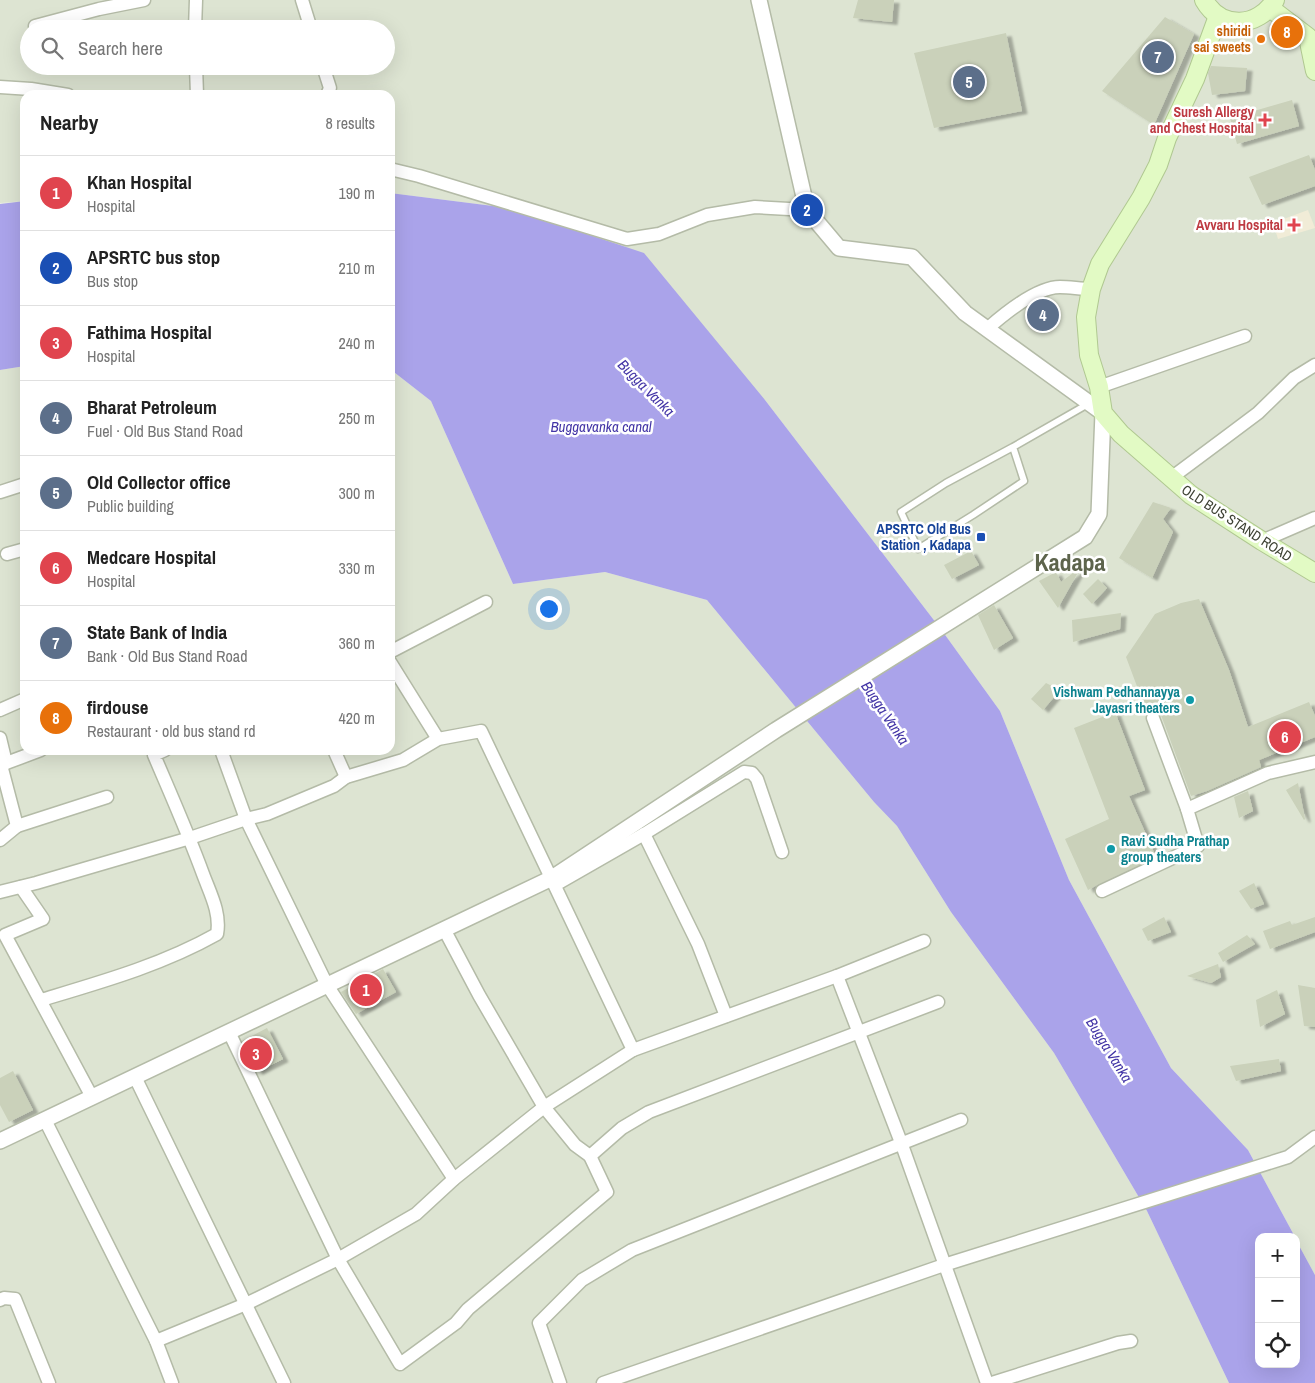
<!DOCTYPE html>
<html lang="en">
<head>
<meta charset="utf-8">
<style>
	body { margin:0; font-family:"Archivo Narrow",sans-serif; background:#f2f2f2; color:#222 }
	.controls { position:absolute; right:15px; bottom:15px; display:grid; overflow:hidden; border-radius:10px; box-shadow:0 5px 20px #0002 }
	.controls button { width:45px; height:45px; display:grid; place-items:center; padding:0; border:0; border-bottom:1px solid #e0e0e0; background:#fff; color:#222; font:25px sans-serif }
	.you { position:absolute; left:548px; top:608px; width:18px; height:18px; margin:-12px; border:4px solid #fff; border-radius:50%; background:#1a73e8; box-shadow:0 0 0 8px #1a73e833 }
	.badge { display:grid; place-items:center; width:32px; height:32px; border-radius:50%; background:#7c6e21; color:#fff; font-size:16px; font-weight:700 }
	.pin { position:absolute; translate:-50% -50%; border:2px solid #fff; box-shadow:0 1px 5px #0006 }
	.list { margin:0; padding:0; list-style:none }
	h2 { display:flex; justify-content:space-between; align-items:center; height:65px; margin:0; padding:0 20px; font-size:21px }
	h2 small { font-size:16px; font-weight:400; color:#767676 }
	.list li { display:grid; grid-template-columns:32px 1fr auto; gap:15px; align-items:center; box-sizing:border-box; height:75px; padding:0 20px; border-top:1px solid #e0e0e0 }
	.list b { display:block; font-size:19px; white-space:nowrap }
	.list p { margin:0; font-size:16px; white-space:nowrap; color:#767676 }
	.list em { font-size:16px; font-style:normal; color:#767676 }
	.icon { flex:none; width:28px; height:28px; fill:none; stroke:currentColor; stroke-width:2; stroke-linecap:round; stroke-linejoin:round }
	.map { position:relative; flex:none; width:1315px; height:1383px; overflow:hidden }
	.search { position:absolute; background:#fff; box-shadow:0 5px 20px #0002; left:20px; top:20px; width:375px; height:55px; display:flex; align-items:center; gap:12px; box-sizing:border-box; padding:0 18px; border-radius:28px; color:#767676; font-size:19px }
	.panel { position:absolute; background:#fff; box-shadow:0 5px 20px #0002; left:20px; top:90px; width:375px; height:665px; border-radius:15px }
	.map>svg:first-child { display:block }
	.residential { fill:#dde4d2; fill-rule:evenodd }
	.medical { fill:#f1ecd7 }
	.water { fill:#aaa3ea }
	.building { fill:#cad1ba; filter:url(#shadow) }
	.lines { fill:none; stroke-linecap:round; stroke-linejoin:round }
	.service-casing { stroke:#b4bba7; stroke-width:9 }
	.minor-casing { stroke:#b4bba7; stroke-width:15 }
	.tertiary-casing { stroke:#b4bba7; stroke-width:18 }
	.secondary-casing { stroke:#b0c891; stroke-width:20 }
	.service { stroke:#fff; stroke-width:6 }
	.minor { stroke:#fff; stroke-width:12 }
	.tertiary { stroke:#fff; stroke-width:15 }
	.secondary { stroke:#e2fac4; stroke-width:18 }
	.food-dot { fill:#e8710a; stroke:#fff; stroke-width:2 }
	.health-dot { fill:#e0444e; stroke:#fff; stroke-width:2 }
	.transit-dot { fill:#1a4fb4; stroke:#fff; stroke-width:2 }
	.culture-dot { fill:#0f9aa8; stroke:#fff; stroke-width:2 }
	.labels { text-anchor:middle; stroke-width:5; stroke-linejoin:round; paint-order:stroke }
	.food-label { font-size:14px; font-weight:bold; fill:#c56008; stroke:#fff; text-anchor:end }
	.health-label { font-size:14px; font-weight:bold; fill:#be3a42; stroke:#fff; text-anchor:end }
	.street-label { font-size:14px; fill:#3e4234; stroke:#fff }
	.transit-label { font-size:14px; font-weight:bold; fill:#164399; stroke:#fff; text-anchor:end }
	.culture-label { font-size:14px; font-weight:bold; fill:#0d838f; stroke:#fff; text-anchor:end }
	.water-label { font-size:15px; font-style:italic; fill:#4335a6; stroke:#fff }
	.town-label { font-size:24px; font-weight:bold; fill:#5d644c; stroke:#fff }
</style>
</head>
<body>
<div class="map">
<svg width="1315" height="1383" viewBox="0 0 1315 1383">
	<defs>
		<filter id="shadow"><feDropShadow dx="5.5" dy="3" stdDeviation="1" flood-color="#0004"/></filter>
	</defs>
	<rect width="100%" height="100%" fill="#ebf0e4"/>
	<g class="residential">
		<path d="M0 0H1315V1275L1296 1240V1237H1295L1248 1150 1171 1068 1069 880 1000 711 943 632 765 400 509 208 390 193V95H25V201L0 203ZM29 29H386V66H29Z"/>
		<path d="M25 366V750H390V369L431 401 513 584 605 572 707 600 874 802 897 826 951 912 1054 1053 1147 1211 1229 1383H0V370Z"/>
	</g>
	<path class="medical" d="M1308 210 1315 228 1278 239 1273 223Z"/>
	<g class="water">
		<path d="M390 193 509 208 644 253 765 400 943 632 1000 711 1069 880 1171 1068 1248 1150 1295 1237H1259V1364H1296V1240L1315 1275V1383H1229L1147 1211 1054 1053 951 912 897 826 874 802 707 600 605 572 513 584 431 401 390 369Z"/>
		<path d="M25 201V366L0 370V204Z"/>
	</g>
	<g class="building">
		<path d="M858 0H894L892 22 853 18Z"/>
		<path d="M1165 17 1194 34 1154 125 1102 91Z"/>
		<path d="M1006 33 1022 111 934 128 914 53Z"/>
		<path d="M1211 66 1247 68 1245 91 1212 95 1208 73Z"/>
		<path d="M1292 100 1299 126 1237 144 1230 118Z"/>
		<path d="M1309 155 1315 170V186L1262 205 1249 177Z"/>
		<path d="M1153 502 1171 508 1163 519 1173 532 1152 578 1119 558Z"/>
		<path d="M971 551 979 565 952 579 944 565Z"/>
		<path d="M1081 567 1058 608 1039 581 1056 572 1061 582Z"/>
		<path d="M1098 579 1107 588 1092 604 1083 594Z"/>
		<path d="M1199 599 1229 670 1248 727 1309 702 1315 716V737L1259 760 1261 767 1207 791 1191 796 1161 715 1155 710 1147 713 1126 657 1155 614 1181 603Z"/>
		<path d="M994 605 1013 638 994 650 978 615Z"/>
		<path d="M1121 613 1120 629 1073 642 1072 620Z"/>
		<path d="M1046 683 1060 690 1043 710 1031 699Z"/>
		<path d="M1115 712 1145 790 1129 796 1156 857 1099 884 1088 890 1065 839 1109 819 1074 728Z"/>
		<path d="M1298 783 1305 819 1304 820 1286 790Z"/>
		<path d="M1248 791 1253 811 1239 818 1234 797Z"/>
		<path d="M1254 883 1264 904 1251 909 1239 891Z"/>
		<path d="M1164 917 1171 932 1148 941 1142 929Z"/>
		<path d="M1315 917V932L1270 949 1263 931 1290 921 1292 925Z"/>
		<path d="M1247 935 1255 944 1223 962 1218 953Z"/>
		<path d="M1218 964 1221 977 1211 983 1187 976Z"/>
		<path d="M383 969 396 992 356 1014 341 992Z"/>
		<path d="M1298 985 1315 988V1027L1304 1026Z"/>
		<path d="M1277 990 1285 1014 1260 1027 1256 1000Z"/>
		<path d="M267 1028 283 1059 257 1072 242 1041Z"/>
		<path d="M1279 1059 1281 1071 1236 1081 1230 1066Z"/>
		<path d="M13 1071 33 1110 9 1122 0 1105V1078Z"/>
	</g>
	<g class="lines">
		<defs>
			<path id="service" d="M1013 447 1024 481 973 515 918 549 901 512 946 483 1013 447 1088 404"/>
			<g id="minor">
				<path d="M302 0 311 29"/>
				<path d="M35 26 99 9 144 0"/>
				<path d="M195 29 196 0"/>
				<path d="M196 66 197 95"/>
				<path d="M323 66 330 88 327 95"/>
				<path d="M0 87 31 89 68 95"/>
				<path d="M390 169 419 176 627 239 659 234 707 215 755 207 807 210"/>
				<path d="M987 329C1004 314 1037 287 1060 287 1070 287 1081 289 1091 289"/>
				<path d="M1099 387 1245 336"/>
				<path d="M1171 478 1230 434 1258 413 1294 378 1315 365"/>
				<path d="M0 492 25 484"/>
				<path d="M1262 541 1315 518"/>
				<path d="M7 554 25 549"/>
				<path d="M390 652 486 602"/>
				<path d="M390 662 438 739"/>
				<path d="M0 710 25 699"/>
				<path d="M1153 718 1187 809"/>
				<path d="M0 738 6 763"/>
				<path d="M221 750 246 819 327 985 454 1179"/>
				<path d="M334 750 346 777"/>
				<path d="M17 826 107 797"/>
				<path d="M644 834 698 944 726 1016"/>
				<path d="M0 840 17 826 1 765 41 750"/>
				<path d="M555 885 644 834 744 772 752 773 757 779 782 852"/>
				<path d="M21 887 43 919 5 935 92 1097"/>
				<path d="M1102 891 1198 846 1187 809 1268 773 1315 762"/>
				<path d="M0 892 36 883 190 838 246 819 267 814 334 786 346 777 403 760 438 739 481 731 633 1050"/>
				<path d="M837 976 902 1145 987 1383"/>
				<path d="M41 1000C101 982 162 965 217 934 221 913 210 893 203 874 188 833 171 795 154 755L165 750"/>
				<path d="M229 1032 338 1259 400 1364 456 1323 468 1309 607 1192 590 1156 575 1145 544 1107 479 995 444 929"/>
				<path d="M135 1077 284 1383"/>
				<path d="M45 1120 156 1341 172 1383"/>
				<path d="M590 1156 622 1128 649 1112 938 1002"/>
				<path d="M0 1300 4 1298 15 1299 49 1383"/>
				<path d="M156 1341 246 1304 338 1259 416 1214 454 1179 544 1107 633 1050 837 976 924 941"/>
				<path d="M560 1383 539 1323 582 1280 632 1250 961 1120"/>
				<path d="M603 1383 944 1265 1288 1157 1315 1137"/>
				<path d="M992 1383 1118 1343 1131 1341"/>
			</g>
			<path id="tertiary" d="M0 1141 552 878 776 730 1085 537 1099 514 1103 413 965 313 912 257 839 248 807 210 759 0"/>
			<g id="secondary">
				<path d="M1204 0C1221 30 1258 28 1275 0"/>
				<path d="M1270 8 1308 37 1315 71"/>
				<path d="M1218 16 1195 79 1167 138 1158 165 1141 198 1100 264 1091 289 1086 317 1089 355 1099 387 1103 413 1121 434 1191 495 1262 541 1315 573"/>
			</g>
		</defs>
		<use href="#service" class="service-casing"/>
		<use href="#minor" class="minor-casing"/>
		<use href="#tertiary" class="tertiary-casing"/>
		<use href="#secondary" class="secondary-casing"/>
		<use href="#service" class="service"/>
		<use href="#minor" class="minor"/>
		<use href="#tertiary" class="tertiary"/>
		<use href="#secondary" class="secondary"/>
	</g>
	<circle class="food-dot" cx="1261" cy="39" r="5"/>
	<g class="health-dot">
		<path d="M1262.5 112.5h5v5h5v5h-5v5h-5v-5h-5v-5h5z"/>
		<path d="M1291.5 217.5h5v5h5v5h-5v5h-5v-5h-5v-5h5z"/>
	</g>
	<rect class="transit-dot" x="976" y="532" width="10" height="10" rx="2.5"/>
	<g class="culture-dot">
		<circle cx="1190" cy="700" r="5"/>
		<circle cx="1111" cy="849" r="5"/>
	</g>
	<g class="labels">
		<g class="food-label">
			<text x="1251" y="36">shiridi<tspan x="1251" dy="16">sai sweets</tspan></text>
		</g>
		<g class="health-label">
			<text x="1254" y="117">Suresh Allergy<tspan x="1254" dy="16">and Chest Hospital</tspan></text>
			<text x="1283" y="230">Avvaru Hospital</text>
		</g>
		<g class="street-label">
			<text transform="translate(1237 523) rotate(33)" y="5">OLD BUS STAND ROAD</text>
		</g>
		<g class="transit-label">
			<text x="971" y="534">APSRTC Old Bus<tspan x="971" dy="16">Station , Kadapa</tspan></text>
		</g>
		<g class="culture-label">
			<text x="1180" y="697">Vishwam Pedhannayya<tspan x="1180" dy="16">Jayasri theaters</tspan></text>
			<text x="1121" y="846" text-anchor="start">Ravi Sudha Prathap<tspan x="1121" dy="16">group theaters</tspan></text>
		</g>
		<g class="water-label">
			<text transform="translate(646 388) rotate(45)" y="5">Bugga Vanka</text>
			<text x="601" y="432">Buggavanka canal</text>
			<text transform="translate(885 713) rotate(56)" y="5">Bugga Vanka</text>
			<text transform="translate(1109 1050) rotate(58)" y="5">Bugga Vanka</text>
		</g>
		<g class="town-label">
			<text x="1070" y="571">Kadapa</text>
		</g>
	</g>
</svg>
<div class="controls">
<button>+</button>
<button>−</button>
<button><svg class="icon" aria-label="locate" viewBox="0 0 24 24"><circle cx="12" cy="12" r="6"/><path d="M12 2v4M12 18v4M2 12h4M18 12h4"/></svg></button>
</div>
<div class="you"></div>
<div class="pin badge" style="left:366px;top:990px;background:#e0444e">1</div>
<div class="pin badge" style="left:807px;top:210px;background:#1a4fb4">2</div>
<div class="pin badge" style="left:256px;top:1054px;background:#e0444e">3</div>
<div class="pin badge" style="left:1043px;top:315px;background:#5c6f8a">4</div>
<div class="pin badge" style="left:969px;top:82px;background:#5c6f8a">5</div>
<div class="pin badge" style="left:1285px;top:737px;background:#e0444e">6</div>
<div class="pin badge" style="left:1158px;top:57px;background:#5c6f8a">7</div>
<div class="pin badge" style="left:1287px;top:32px;background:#e8710a">8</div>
<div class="search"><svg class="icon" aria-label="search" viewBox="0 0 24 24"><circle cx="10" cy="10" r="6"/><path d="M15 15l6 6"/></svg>Search here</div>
<section class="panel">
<h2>Nearby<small>8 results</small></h2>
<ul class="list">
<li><span class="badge" style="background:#e0444e">1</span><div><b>Khan Hospital</b><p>Hospital</p></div><em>190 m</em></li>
<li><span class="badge" style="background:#1a4fb4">2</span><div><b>APSRTC bus stop</b><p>Bus stop</p></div><em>210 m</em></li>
<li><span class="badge" style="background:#e0444e">3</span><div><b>Fathima Hospital</b><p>Hospital</p></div><em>240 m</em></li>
<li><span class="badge" style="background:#5c6f8a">4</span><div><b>Bharat Petroleum</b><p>Fuel · Old Bus Stand Road</p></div><em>250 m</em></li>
<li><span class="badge" style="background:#5c6f8a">5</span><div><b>Old Collector office</b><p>Public building</p></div><em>300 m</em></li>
<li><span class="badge" style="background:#e0444e">6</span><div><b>Medcare Hospital</b><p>Hospital</p></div><em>330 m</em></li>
<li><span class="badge" style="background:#5c6f8a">7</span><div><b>State Bank of India</b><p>Bank · Old Bus Stand Road</p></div><em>360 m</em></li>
<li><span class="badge" style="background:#e8710a">8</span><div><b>firdouse</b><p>Restaurant · old bus stand rd</p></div><em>420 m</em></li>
</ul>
</section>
</div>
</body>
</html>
